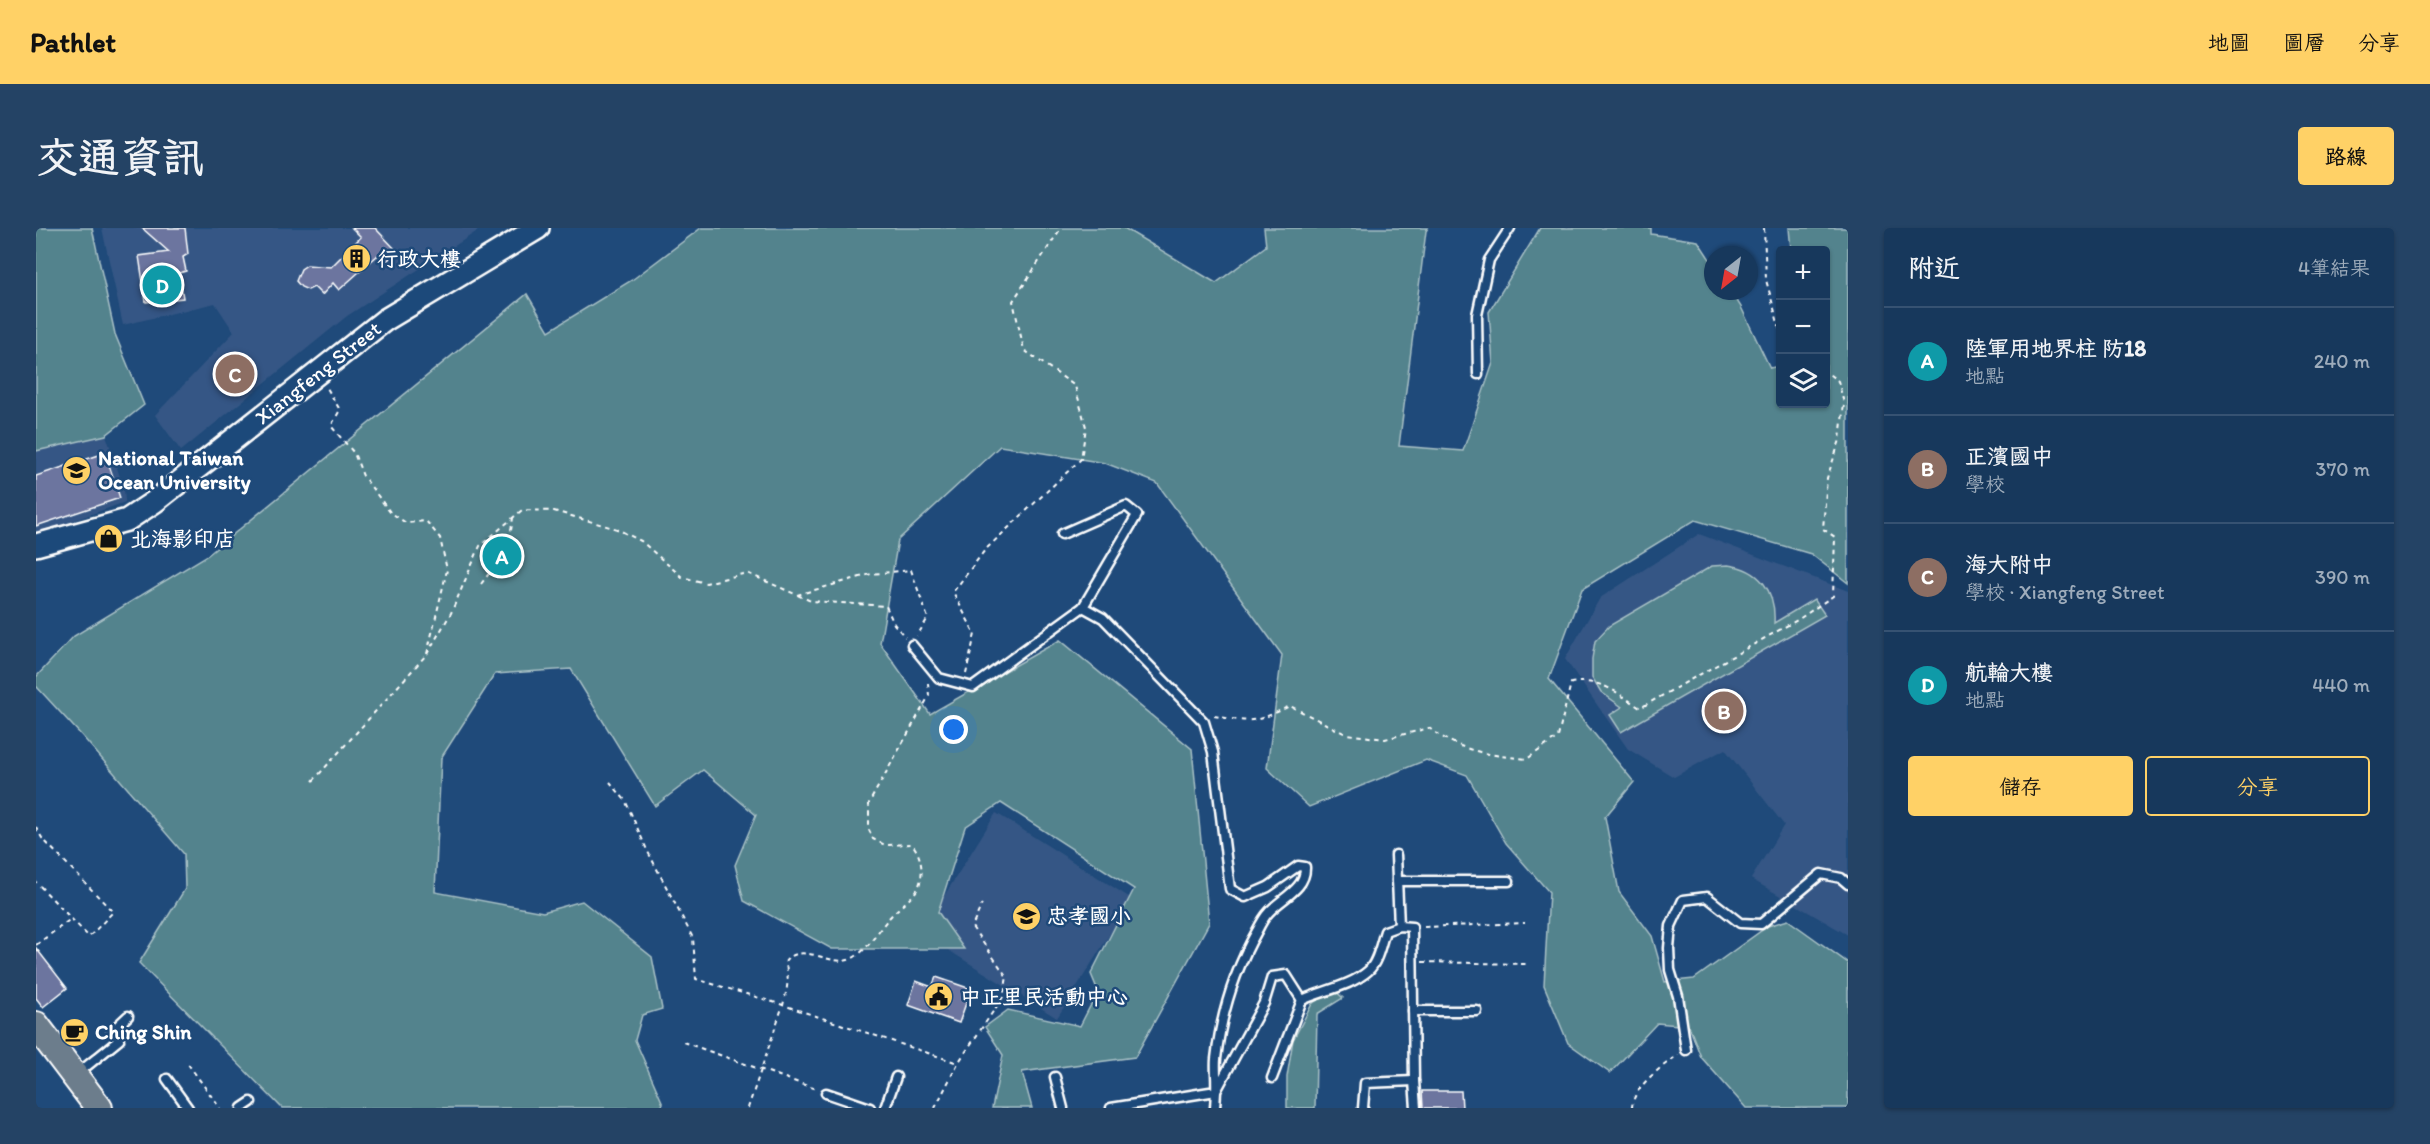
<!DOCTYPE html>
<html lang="zh-TW">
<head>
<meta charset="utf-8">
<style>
	body { margin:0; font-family:Itim,"LXGW WenKai TC",sans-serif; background:#244365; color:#f1f3f6 }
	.controls { position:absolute; right:18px; top:18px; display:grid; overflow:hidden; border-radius:6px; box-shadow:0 2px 4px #0004 }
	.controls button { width:54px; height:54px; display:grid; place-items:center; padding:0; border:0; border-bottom:2px solid #365272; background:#17385c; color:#f1f3f6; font:30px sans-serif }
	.compass { position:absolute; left:1668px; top:18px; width:54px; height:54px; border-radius:50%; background:#17385c; box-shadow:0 2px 4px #0004; rotate:211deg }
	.you { position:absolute; left:918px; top:502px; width:21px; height:21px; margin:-15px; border:4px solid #fff; border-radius:50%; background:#1a73e8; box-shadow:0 0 0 9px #1a73e833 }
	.badge { display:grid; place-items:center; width:39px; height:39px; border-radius:50%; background:#ffd166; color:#fff; font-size:20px; font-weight:700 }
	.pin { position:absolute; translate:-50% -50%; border:3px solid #fff; box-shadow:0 2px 6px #0006 }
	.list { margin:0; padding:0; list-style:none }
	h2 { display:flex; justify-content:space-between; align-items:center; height:78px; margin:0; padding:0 24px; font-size:26px }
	h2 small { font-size:20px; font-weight:400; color:#9eacbb }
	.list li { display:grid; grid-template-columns:39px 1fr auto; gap:18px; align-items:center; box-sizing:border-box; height:108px; padding:0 24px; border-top:2px solid #365272 }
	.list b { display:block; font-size:22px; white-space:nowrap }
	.list p { margin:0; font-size:20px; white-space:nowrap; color:#9eacbb }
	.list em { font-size:20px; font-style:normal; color:#9eacbb }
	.actions { display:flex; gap:12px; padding:18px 24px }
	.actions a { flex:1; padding:14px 0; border:2px solid #ffd166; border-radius:6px; text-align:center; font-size:21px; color:#ffd166 }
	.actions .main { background:#ffd166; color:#111 }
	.icon { flex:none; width:33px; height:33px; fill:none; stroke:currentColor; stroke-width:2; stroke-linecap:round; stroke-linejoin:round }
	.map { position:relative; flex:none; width:1812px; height:880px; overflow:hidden; border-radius:6px }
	header { display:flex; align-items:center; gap:36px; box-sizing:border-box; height:84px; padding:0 30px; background:#ffd166; color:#111 }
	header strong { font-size:28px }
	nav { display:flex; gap:33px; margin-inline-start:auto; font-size:21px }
	.intro { display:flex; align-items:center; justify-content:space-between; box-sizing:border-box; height:144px; padding:0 36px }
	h1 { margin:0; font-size:42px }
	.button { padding:15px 27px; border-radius:6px; background:#ffd166; color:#111; font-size:21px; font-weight:700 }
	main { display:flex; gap:36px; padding:0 36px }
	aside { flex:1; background:#17385c; border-radius:6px; box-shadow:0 2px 4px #0004 }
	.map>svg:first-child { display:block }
	.built { fill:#365785 }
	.green { fill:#53838d; stroke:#a9c1c6; stroke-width:1.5 }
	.building { fill:#6c759f; stroke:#fff; stroke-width:1.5 }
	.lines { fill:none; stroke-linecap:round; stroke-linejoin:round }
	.service-casing { stroke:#fff; stroke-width:13 }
	.tertiary-casing { stroke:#fff; stroke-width:26 }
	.primary-casing { stroke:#fff; stroke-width:30 }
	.path { stroke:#fff; stroke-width:2; stroke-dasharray:4.5 4.5; stroke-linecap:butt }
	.service { stroke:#1f4a7a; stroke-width:8 }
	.tertiary { stroke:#1f4a7a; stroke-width:21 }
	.primary { stroke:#6c7d8c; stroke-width:26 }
	.labels { text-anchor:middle; stroke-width:5; stroke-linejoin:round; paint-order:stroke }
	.poi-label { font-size:21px; font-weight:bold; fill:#fff; stroke:#1f4a7a; text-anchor:start }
	.street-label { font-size:21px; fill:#fff; stroke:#1f4a7a }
</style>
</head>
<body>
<header>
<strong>Pathlet</strong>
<nav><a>地圖</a><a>圖層</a><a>分享</a></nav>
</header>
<div class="intro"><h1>交通資訊</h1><a class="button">路線</a></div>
<main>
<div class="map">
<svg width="1812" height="880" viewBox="0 0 1812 880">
	<rect width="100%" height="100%" fill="#1f4a7a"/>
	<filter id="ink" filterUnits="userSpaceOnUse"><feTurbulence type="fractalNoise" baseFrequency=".0167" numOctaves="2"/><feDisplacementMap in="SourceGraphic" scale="12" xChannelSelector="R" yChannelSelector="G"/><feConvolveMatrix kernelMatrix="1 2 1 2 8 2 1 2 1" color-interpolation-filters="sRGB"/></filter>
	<g filter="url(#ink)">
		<g class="built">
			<path d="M66 0H446L311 88 145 223 119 187 198 104 179 75 87 97Z"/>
			<path d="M70 207 88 261 89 274 0 306V223Z"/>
			<path d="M1663 306 1812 363V707L1715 651 1748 597 1689 521 1638 549 1592 521 1529 431 1564 370Z"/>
			<path d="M960 585 1096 671 1021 790 885 705Z"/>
		</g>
		<g class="green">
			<path d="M0 0H56L79 106 108 177 70 207 0 223Z"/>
			<path d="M665 0H1088L1180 55 1230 18 1228 0H1392L1390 3 1363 218 1427 223 1457 135 1453 84 1504 0H1615V6L1662 13 1677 36V63H1695L1705 79 1734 140 1744 138V176H1790V22H1755L1753 0H1812V355L1775 326 1659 292 1546 361 1513 451 1598 554 1569 589 1583 664 1616 708 1629 754 1658 751 1732 698 1752 692 1812 735V880H1710L1665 829 1653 798 1621 795 1574 845 1532 815 1508 757 1513 664 1470 615 1431 547 1390 532 1273 579 1231 540 1246 427 1121 255 1069 235 964 218 862 312 844 415 894 486 1024 412 1156 521 1173 695 1099 829 986 844 996 880H956L967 827 949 799 972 782 1044 798 1062 763 1055 746 1098 661 965 575 929 599 902 684 928 721H796L708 673 699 637 720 587 667 542 619 578 535 441 459 446 405 530 399 664 507 684 546 673 616 729 626 781 606 787 599 812 627 876 624 880H246L103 735 149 661 148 626 47 509 0 458V449L38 408 172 327 491 66 513 103 596 52Z"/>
			<path d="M1692 337C1724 341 1740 363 1738 395L1778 371 1789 387 1585 504 1574 487 1586 479 1565 464 1556 449V431L1559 413 1573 398 1676 338Z"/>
			<path d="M1296 760 1307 770 1281 786 1279 880H1251V849L1257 812 1276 776Z"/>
		</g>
		<g class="building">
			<path d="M106 0H149L152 26 147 29 150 43 143 45 147 70 110 74 103 28 133 24Z"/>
			<path d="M316 0H339L361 23 349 35 342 27 303 62 297 55 286 67 278 59 272 62 265 59 260 53 265 41 271 37 295 39 325 9Z"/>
			<path d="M69 225 84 270 0 298V248Z"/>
			<path d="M0 720 31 760 7 779 0 770Z"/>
			<path d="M900 749 935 761 923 795 872 777 880 753 896 759Z"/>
			<path d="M1386 863H1425L1426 880H1387Z"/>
		</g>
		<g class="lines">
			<defs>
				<g id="service">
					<path d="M1442 146 1441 87 1453 32 1474 0"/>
					<path d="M1026 306 1090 278 1101 287 1047 379 1067 390 1168 494 1177 524 1194 661 1209 669 1232 659 1262 638 1269 639C1270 661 1245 670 1233 684 1228 689 1224 697 1221 703 1199 742 1185 787 1180 831 1179 841 1181 852 1180 863L1075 880"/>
					<path d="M876 417 903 450 937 459 1047 379"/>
					<path d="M1360 627 1363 698"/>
					<path d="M1361 653H1473"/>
					<path d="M1377 783H1441"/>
					<path d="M1650 822 1642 768 1634 742 1633 720 1635 698 1647 672 1671 669 1704 695 1725 696 1785 646 1805 650 1812 656"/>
					<path d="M41 846 83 812 76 803 92 788"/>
					<path d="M1019 849 1027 880"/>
					<path d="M1236 850 1266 772"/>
					<path d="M131 851 152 880"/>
					<path d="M790 865 834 880"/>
					<path d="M206 880 215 874"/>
					<path d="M849 880 860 849"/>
					<path d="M1179 880 1180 863 1228 775 1236 749 1250 747 1266 772C1286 763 1315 758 1332 743 1342 734 1345 715 1349 703L1363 698 1376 699 1378 853 1380 880"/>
					<path d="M1327 880 1329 855 1378 853"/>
				</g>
				<path id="tertiary" d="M0 317 91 292 118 274 349 92 502 0"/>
				<path id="primary" d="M0 797 63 880"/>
			</defs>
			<use href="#service" class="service-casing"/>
			<use href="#tertiary" class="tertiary-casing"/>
			<use href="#primary" class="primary-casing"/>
			<g class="path">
				<path d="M1728 0 1730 52 1744 102"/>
				<path d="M445 356 472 321 477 290"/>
				<path d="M761 367 835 346 875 342 892 390 881 408"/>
				<path d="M391 426 415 385 444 318 486 282 518 283 581 301 605 313 646 349 670 355 711 345 775 373 850 378 858 396 869 409"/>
				<path d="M930 446 939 406 917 364 949 322 1045 231 1050 199 1039 158 988 122 977 73 1025 0"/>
				<path d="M892 455 893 468 833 575V602L837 611 849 617 876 616C887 629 890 653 877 667 870 675 861 681 853 690 842 702 832 723 815 731 795 740 766 712 749 734 754 749 751 762 747 777L922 835"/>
				<path d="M1178 488C1217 495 1218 495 1254 478L1310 506 1349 511 1393 500C1425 524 1453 527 1491 531L1522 509 1535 455C1565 450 1580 464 1604 480L1763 391 1797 368 1799 309 1787 301 1791 250 1804 212 1808 175 1802 153 1790 144"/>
				<path d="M277 553 391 426 411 342 404 310 390 293 370 295 354 284 327 248 318 225 295 198 304 182 291 160"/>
				<path d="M574 554 589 572 611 622 657 710 660 751 747 777 712 880"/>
				<path d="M0 599 6 610 77 684 53 709 0 654"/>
				<path d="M1388 699 1489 695"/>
				<path d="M0 717 36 690"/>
				<path d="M1386 734 1490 736"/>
				<path d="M647 814 780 861"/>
				<path d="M152 836 184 880"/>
				<path d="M899 880 922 835 967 769 971 749 936 699 946 676"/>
				<path d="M1596 880C1596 860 1626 838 1642 827"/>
			</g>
			<use href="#service" class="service"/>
			<use href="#tertiary" class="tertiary"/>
			<use href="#primary" class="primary"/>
		</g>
	</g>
	<defs>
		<symbol id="building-disc" viewBox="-11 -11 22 22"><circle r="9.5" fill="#ffd166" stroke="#1f4a7a"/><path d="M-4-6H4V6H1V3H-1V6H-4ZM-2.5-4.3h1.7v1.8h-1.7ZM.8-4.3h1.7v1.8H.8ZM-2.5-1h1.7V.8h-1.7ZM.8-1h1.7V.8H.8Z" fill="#111"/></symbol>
		<symbol id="university-disc" viewBox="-11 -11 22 22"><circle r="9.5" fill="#ffd166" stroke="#1f4a7a"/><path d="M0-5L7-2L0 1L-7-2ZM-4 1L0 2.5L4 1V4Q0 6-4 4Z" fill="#111"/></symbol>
		<symbol id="shop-disc" viewBox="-11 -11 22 22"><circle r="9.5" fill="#ffd166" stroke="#1f4a7a"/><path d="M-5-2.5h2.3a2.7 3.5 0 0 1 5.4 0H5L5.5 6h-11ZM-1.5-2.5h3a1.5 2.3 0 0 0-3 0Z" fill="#111"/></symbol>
		<symbol id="school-disc" viewBox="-11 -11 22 22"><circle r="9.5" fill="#ffd166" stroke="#1f4a7a"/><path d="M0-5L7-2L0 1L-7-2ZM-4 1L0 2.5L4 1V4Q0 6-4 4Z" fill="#111"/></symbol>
		<symbol id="civic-disc" viewBox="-11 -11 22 22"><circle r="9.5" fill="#ffd166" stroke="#1f4a7a"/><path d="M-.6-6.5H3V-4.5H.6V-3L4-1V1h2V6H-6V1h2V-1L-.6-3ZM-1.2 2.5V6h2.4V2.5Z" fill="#111"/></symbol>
		<symbol id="cafe-disc" viewBox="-11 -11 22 22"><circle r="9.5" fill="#ffd166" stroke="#1f4a7a"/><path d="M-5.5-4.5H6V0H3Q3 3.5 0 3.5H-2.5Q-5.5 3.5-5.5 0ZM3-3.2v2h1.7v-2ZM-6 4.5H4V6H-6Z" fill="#111"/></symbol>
	</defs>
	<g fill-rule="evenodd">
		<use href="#building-disc" x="304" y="14" width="33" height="33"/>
		<use href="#university-disc" x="24" y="226" width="33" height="33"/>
		<use href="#shop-disc" x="56" y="294" width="33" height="33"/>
		<use href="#school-disc" x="974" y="672" width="33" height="33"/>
		<use href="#civic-disc" x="886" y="752" width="33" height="33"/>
		<use href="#cafe-disc" x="22" y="788" width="33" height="33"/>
	</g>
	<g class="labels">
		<g class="poi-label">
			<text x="341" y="38">行政大樓</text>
			<text x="62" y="237">National Taiwan<tspan x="62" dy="24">Ocean University</tspan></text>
			<text x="94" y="318">北海影印店</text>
			<text x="1011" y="695">忠孝國小</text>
			<text x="924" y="776">中正里民活動中心</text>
			<text x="59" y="811">Ching Shin</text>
		</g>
		<g class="street-label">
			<text transform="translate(282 145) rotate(-38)" y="7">Xiangfeng Street</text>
		</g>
	</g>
</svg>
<div class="controls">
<button>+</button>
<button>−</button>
<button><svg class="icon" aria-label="layers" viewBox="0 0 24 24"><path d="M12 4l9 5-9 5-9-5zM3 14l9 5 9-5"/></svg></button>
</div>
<svg class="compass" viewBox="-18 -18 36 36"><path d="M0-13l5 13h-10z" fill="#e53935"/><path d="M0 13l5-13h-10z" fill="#9eacbb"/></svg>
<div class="you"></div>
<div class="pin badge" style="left:466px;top:328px;background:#0f9aa8">A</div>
<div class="pin badge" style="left:1688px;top:483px;background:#8d6e63">B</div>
<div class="pin badge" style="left:199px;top:146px;background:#8d6e63">C</div>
<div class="pin badge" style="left:126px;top:57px;background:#0f9aa8">D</div>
</div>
<aside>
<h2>附近<small>4筆結果</small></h2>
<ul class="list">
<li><span class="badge" style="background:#0f9aa8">A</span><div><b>陸軍用地界柱 防18</b><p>地點</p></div><em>240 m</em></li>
<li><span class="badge" style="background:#8d6e63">B</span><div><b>正濱國中</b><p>學校</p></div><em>370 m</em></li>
<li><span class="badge" style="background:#8d6e63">C</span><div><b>海大附中</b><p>學校 · Xiangfeng Street</p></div><em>390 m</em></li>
<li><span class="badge" style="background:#0f9aa8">D</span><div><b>航輪大樓</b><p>地點</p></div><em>440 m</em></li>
</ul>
<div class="actions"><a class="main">儲存</a><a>分享</a></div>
</aside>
</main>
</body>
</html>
